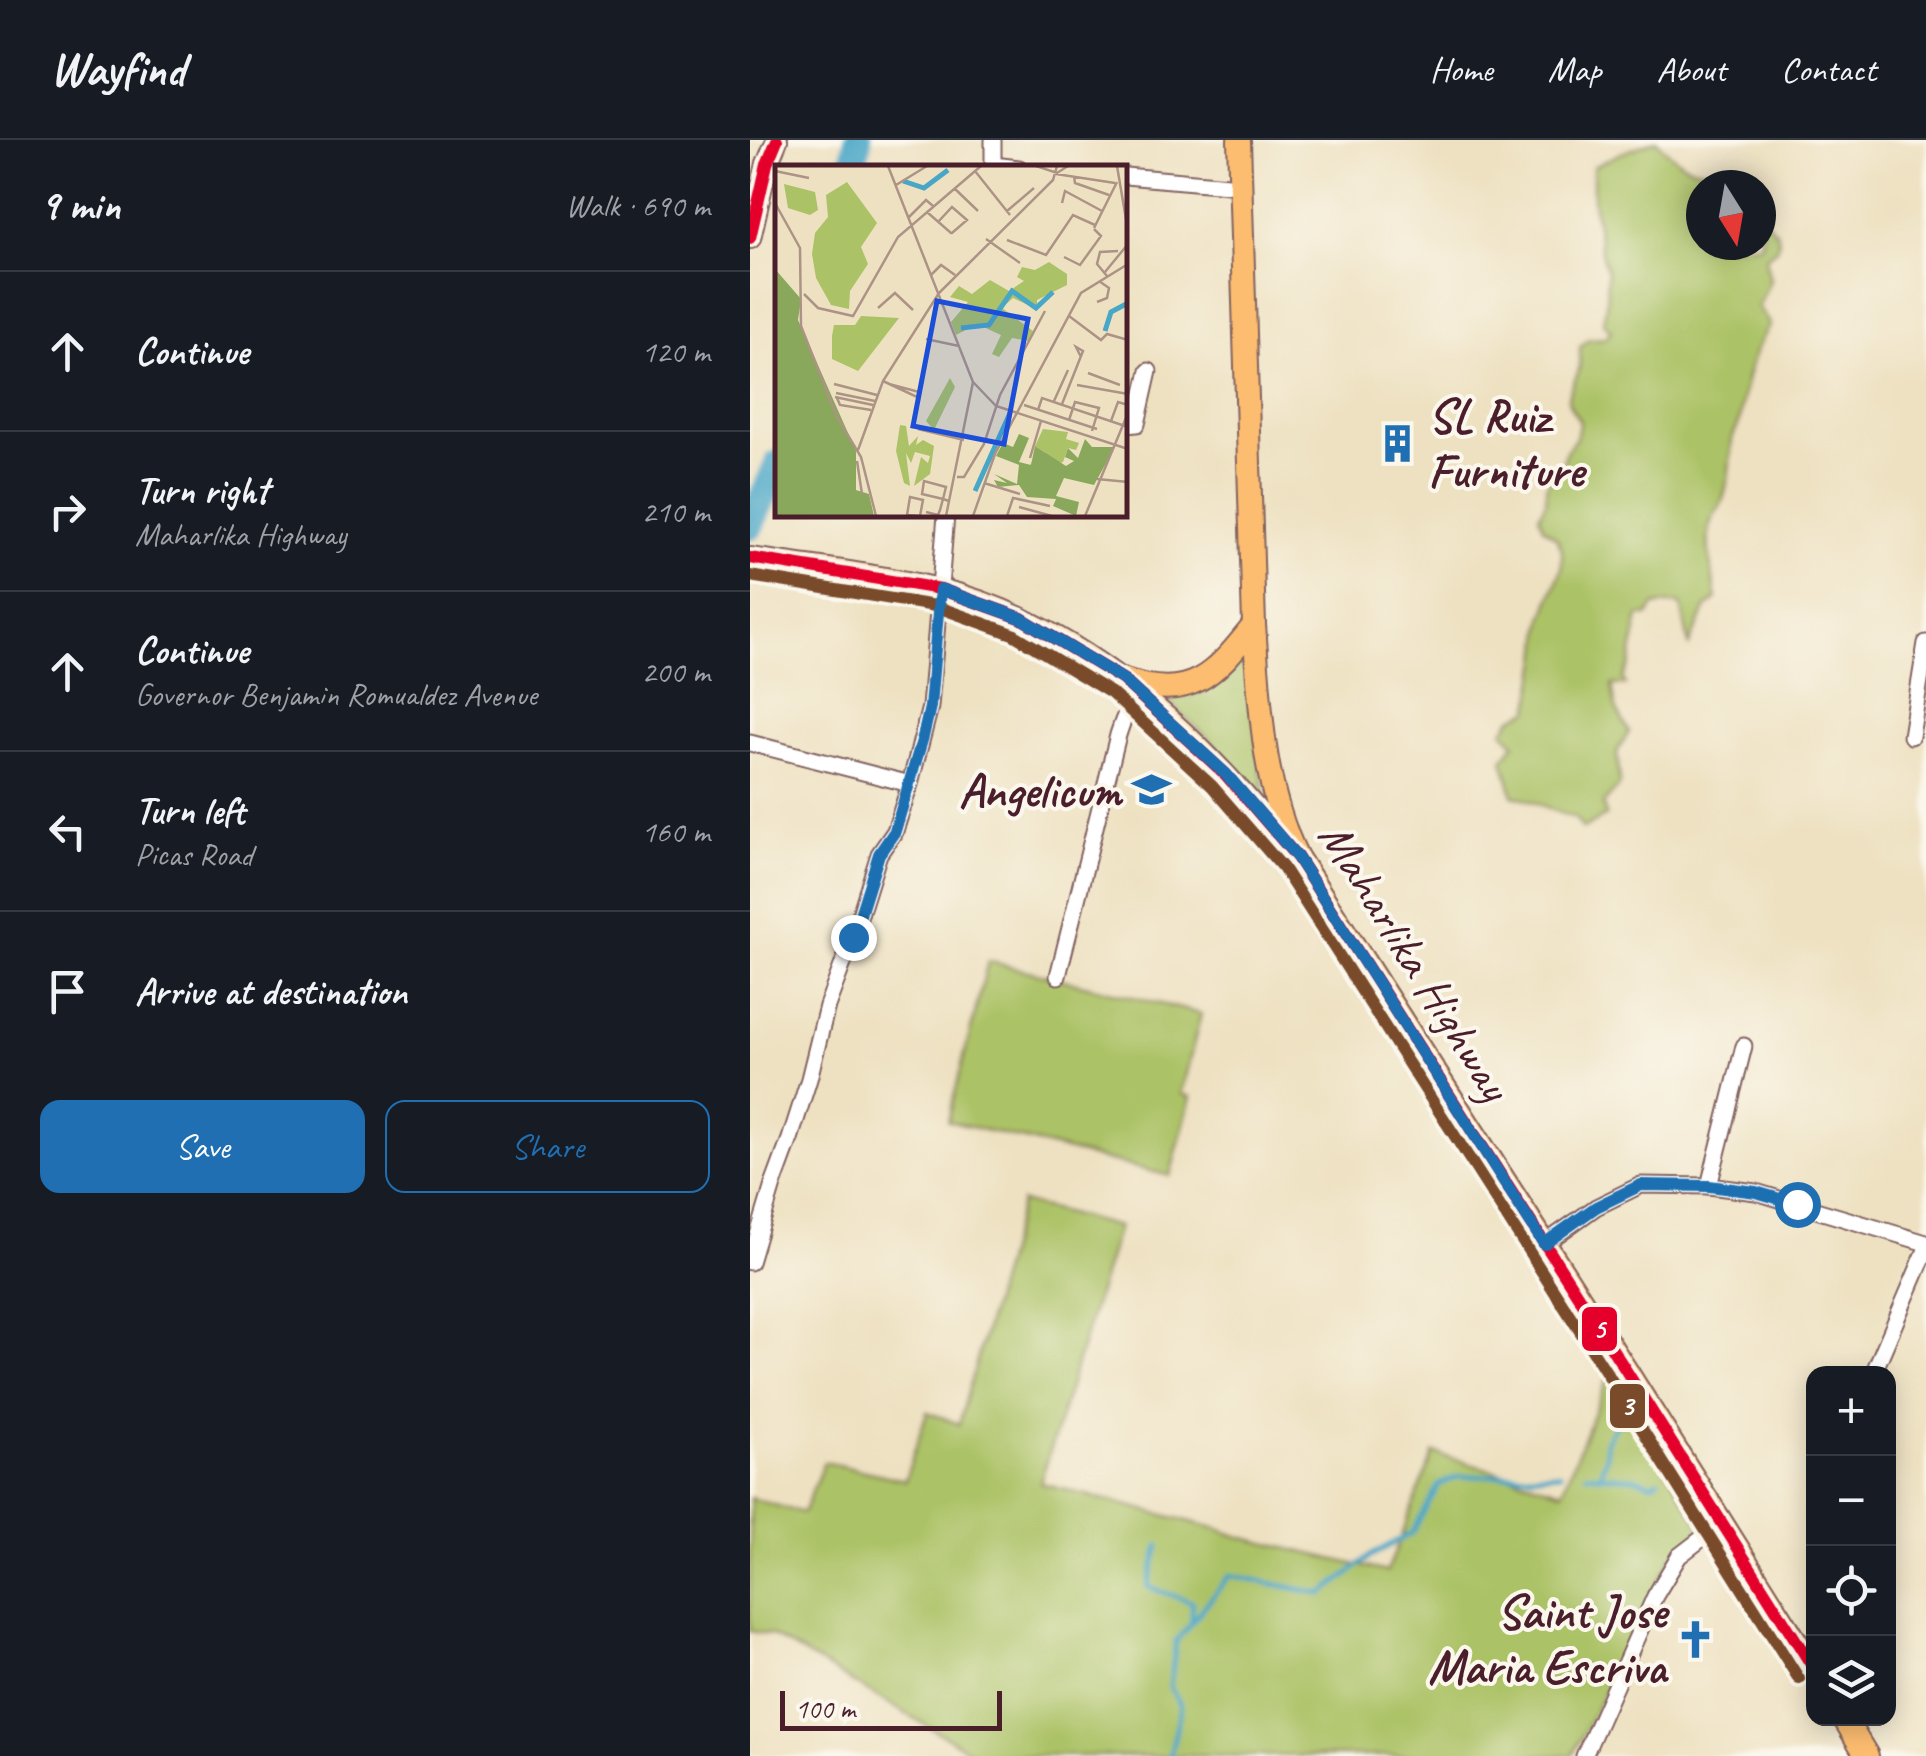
<!DOCTYPE html>
<html lang="en">
<head>
<meta charset="utf-8">
<style>
	body { margin:0; font-family:Caveat,sans-serif; background:#242831; color:#f1f3f6 }
	.controls { position:absolute; right:30px; bottom:30px; display:grid; overflow:hidden; border-radius:20px; box-shadow:0 5px 25px #0003 }
	.controls button { width:90px; height:90px; display:grid; place-items:center; padding:0; border:0; border-bottom:2px solid #363941; background:#171b24; color:#f1f3f6; font:50px sans-serif }
	.compass { position:absolute; left:936px; top:30px; width:90px; height:90px; border-radius:50%; background:#171b24; box-shadow:0 5px 25px #0003; rotate:169deg }
	.scale { position:absolute; left:30px; bottom:25px; width:222px; box-sizing:border-box; padding-left:10px; border:5px solid #4a1f2b; border-top:0; font-size:28px; line-height:35px; white-space:nowrap; color:#4a1f2b; -webkit-text-stroke:8px #fbf7ec; paint-order:stroke }
	.stop { position:absolute; width:30px; height:30px; margin:-22px; border:8px solid #1f6fb2; border-radius:50%; background:#fff }
	.stop.end { background:#1f6fb2; border-color:#fff; box-shadow:0 2px 10px #0008 }
	.list { margin:0; padding:0; list-style:none }
	h2 { display:flex; justify-content:space-between; align-items:center; height:130px; margin:0; padding:0 40px; font-size:42px }
	h2 small { font-size:32px; font-weight:400; color:#9ea1a6 }
	.list li { display:grid; grid-template-columns:65px 1fr auto; gap:30px; align-items:center; box-sizing:border-box; height:160px; padding:0 40px; border-top:2px solid #363941 }
	.list b { display:block; font-size:38px; white-space:nowrap }
	.list p { margin:0; font-size:32px; white-space:nowrap; color:#9ea1a6 }
	.list em { font-size:32px; font-style:normal; color:#9ea1a6 }
	.actions { display:flex; gap:20px; padding:30px 40px }
	.actions a { flex:1; padding:22px 0; border:2px solid #1f6fb2; border-radius:20px; text-align:center; font-size:35px; color:#1f6fb2 }
	.actions .main { background:#1f6fb2; color:#fff }
	.icon { flex:none; width:55px; height:55px; fill:none; stroke:currentColor; stroke-width:2; stroke-linecap:round; stroke-linejoin:round }
	.map { position:relative; flex:none; width:1176px; height:1616px; overflow:hidden }
	header { display:flex; align-items:center; gap:60px; box-sizing:border-box; height:140px; padding:0 50px; background:#171b24; border-bottom:2px solid #363941 }
	header strong { font-size:48px }
	nav { display:flex; gap:55px; margin-inline-start:auto; font-size:35px }
	main { display:flex }
	aside { flex:1; background:#171b24 }
	.map>svg:first-child { display:block }
	.green { fill:#acc266; stroke:#7b7048; stroke-width:2.5 }
	.lines { fill:none; stroke-linecap:round; stroke-linejoin:round }
	.stream { stroke:#48a6c7; stroke-width:5 }
	.river { stroke:#48a6c7; stroke-width:28 }
	.street-casing { stroke:#836360; stroke-width:19 }
	.secondary-casing { stroke:#836360; stroke-width:24 }
	.primary-casing { stroke:#836360; stroke-width:26 }
	.street { stroke:#fff; stroke-width:15 }
	.secondary { stroke:#fee5c5; stroke-width:20 }
	.primary { stroke:#fcbd6f; stroke-width:22 }
	.bus-1-casing { stroke:#fbf7ec; stroke-width:20 }
	.bus-2-casing { stroke:#fbf7ec; stroke-width:20 }
	.bus-1 { stroke:#e4002b; stroke-width:12 }
	.bus-2 { stroke:#7a4b2a; stroke-width:12 }
	.route { stroke:#1f6fb2; stroke-width:12 }
	.labels { text-anchor:middle; stroke-width:8; stroke-linejoin:round; paint-order:stroke }
	.poi-label { font-size:48px; font-weight:bold; fill:#4a1f2b; stroke:#fbf7ec; text-anchor:end }
	.street-label { font-size:48px; fill:#4a1f2b; stroke:#fbf7ec }
	.inset-river { fill:none; stroke:#48a6c7; stroke-width:5 }
	.inset-road { fill:none; stroke:#ac9385; stroke-width:2.5 }
	.view { fill:#1d4ed8; fill-opacity:0.15; stroke:#1d4ed8; stroke-width:5 }
	.inset-edge { fill:none; stroke:#4a1f2b; stroke-width:5 }
	.line-badge { stroke:#fbf7ec; stroke-width:4 }
	.badge-label { font-size:28px; text-anchor:middle; font-weight:bold; fill:#fff }
</style>
</head>
<body>
<header>
<strong>Wayfind</strong>
<nav><a>Home</a><a>Map</a><a>About</a><a>Contact</a></nav>
</header>
<main>
<aside>
<h2>9 min<small>Walk · 690 m</small></h2>
<ul class="list">
<li><svg class="icon" aria-label="ahead" viewBox="0 0 24 24"><path d="M12 20V5M6 11l6-6 6 6"/></svg><div><b>Continue</b></div><em>120 m</em></li>
<li><svg class="icon" aria-label="right" viewBox="0 0 24 24"><path d="M7 20v-9h11M14 6l5 5-5 5"/></svg><div><b>Turn right</b><p>Maharlika Highway</p></div><em>210 m</em></li>
<li><svg class="icon" aria-label="ahead" viewBox="0 0 24 24"><path d="M12 20V5M6 11l6-6 6 6"/></svg><div><b>Continue</b><p>Governor Benjamin Romualdez Avenue</p></div><em>200 m</em></li>
<li><svg class="icon" aria-label="left" viewBox="0 0 24 24"><path d="M17 20v-9H6M10 6l-5 5 5 5"/></svg><div><b>Turn left</b><p>Picas Road</p></div><em>160 m</em></li>
<li><svg class="icon" aria-label="arrive" viewBox="0 0 24 24"><path d="M6 21V4h12l-3 4 3 4H6"/></svg><div><b>Arrive at destination</b></div></li>
</ul>
<div class="actions"><a class="main">Save</a><a>Share</a></div>
</aside>
<div class="map">
<svg width="1176" height="1616" viewBox="0 0 1176 1616">
	<rect width="100%" height="100%" fill="#fbf7ec"/>
	<filter id="ink" filterUnits="userSpaceOnUse"><feTurbulence type="fractalNoise" baseFrequency=".01" numOctaves="2"/><feDisplacementMap in="SourceGraphic" scale="20" xChannelSelector="R" yChannelSelector="G"/><feConvolveMatrix kernelMatrix="1 2 1 2 8 2 1 2 1" color-interpolation-filters="sRGB"/></filter>
	<filter id="wash" filterUnits="userSpaceOnUse"><feTurbulence type="fractalNoise" baseFrequency=".0048" numOctaves="4" result="noise"/><feDisplacementMap in="SourceGraphic" scale="40" xChannelSelector="R" yChannelSelector="G"/><feGaussianBlur stdDeviation="2.25" result="paint"/><feColorMatrix in="noise" values="0 0 0 0 0 0 0 0 0 0 0 0 0 0 0 0 0 1.4 0 .05"/><feComposite in="paint" operator="in"/></filter>
	<g filter="url(#wash)">
		<rect width="100%" height="100%" fill="#eee1c1"/>
		<g class="green">
			<path d="M906 0C935 30 944 32 985 28L998 45H951V105H1011V77L1026 91 1029 100 1026 109 1015 118 1020 140 1008 167 1020 185C1001 212 993 246 990 279 989 287 983 293 982 300 980 320 979 343 972 362 970 369 963 374 961 382 954 403 963 437 967 459L956 468 939 505 931 464H915L904 466 898 476H889L880 525 873 538 876 545H862L866 568 879 592 867 612 870 644 853 664 856 676 833 689 825 678C803 672 785 660 763 655L753 619 765 603 753 591 762 578 780 570 789 519 793 478 812 428V409L807 398 793 387 789 376 796 361V347L802 336 812 326 816 311 826 298 830 281C811 255 818 259 828 233 831 225 830 216 830 207L839 199 855 198 861 191 853 182 856 166 857 133 851 112 843 61V27L869 14Z"/>
			<path d="M494 517 516 661 457 597 416 560C452 555 471 546 494 517Z"/>
			<path d="M238 821 451 874 431 954 441 957 420 1036 198 981Z"/>
			<path d="M271 1062 368 1087 290 1343 465 1388 490 1397 637 1432 684 1313 812 1351 859 1235 952 1389 921 1417 822 1616H229L21 1495 0 1491V1358L53 1373 74 1322 155 1340 177 1272 209 1284Z"/>
		</g>
		<g class="lines">
			<g class="stream">
				<path d="M836 1334 886 1338 902 1344 908 1340"/>
				<path d="M850 1335 856 1316V1302L868 1279"/>
				<path d="M409 1406 398 1447 442 1462V1479"/>
				<path d="M420 1616 431 1566 420 1547 426 1501 480 1435 573 1454 622 1415 662 1393 689 1345 707 1337 810 1333"/>
			</g>
			<g class="river">
				<path d="M102 28 108 0"/>
				<path d="M0 386 28 324"/>
			</g>
		</g>
	</g>
	<g filter="url(#ink)">
		<g class="lines">
			<defs>
				<g id="street">
					<path d="M243 25 269 28"/>
					<path d="M243 28V0"/>
					<path d="M375 36 490 46"/>
					<path d="M375 285 387 284 399 231"/>
					<path d="M1161 596 1176 503"/>
					<path d="M0 603 160 644"/>
					<path d="M308 836 368 595C373 580 377 565 392 556"/>
					<path d="M959 1046 994 906"/>
					<path d="M794 1104 846 1067 891 1045 959 1046 1006 1052 1176 1103"/>
					<path d="M0 1122 23 1045 40 999 59 939 77 866 103 797 129 714 145 691 160 644 180 567 196 375"/>
					<path d="M1123 1234 1176 1110"/>
					<path d="M834 1616 905 1456 929 1416 972 1383"/>
				</g>
				<g id="secondary">
					<path d="M0 98 17 24 27 0"/>
					<path d="M0 418C63 427 127 434 189 449 300 476 397 551 474 633 497 657 518 683 539 708"/>
				</g>
				<g id="primary">
					<path d="M489 0 504 485C510 562 512 647 547 717L875 1229 1064 1530"/>
					<path d="M372 539C441 563 464 535 504 485"/>
					<path d="M1094 1578 1117 1616"/>
				</g>
			</defs>
			<use href="#street" class="street-casing"/>
			<use href="#secondary" class="secondary-casing"/>
			<use href="#primary" class="primary-casing"/>
			<use href="#street" class="street"/>
			<use href="#secondary" class="secondary"/>
			<use href="#primary" class="primary"/>
			<defs>
				<g id="bus-1">
					<path d="M0 98 17 24 27 0"/>
					<path d="M0 418 190 449 271 478 372 539 475 634 547 717 875 1229 1064 1529"/>
				</g>
				<path id="bus-2" d="M0 436 185 466 263 494 361 553 462 646 533 728 860 1238 1049 1539"/>
			</defs>
			<use href="#bus-1" class="bus-1-casing"/>
			<use href="#bus-2" class="bus-2-casing"/>
			<use href="#bus-1" class="bus-1"/>
			<use href="#bus-2" class="bus-2"/>
		</g>
	</g>
	<g class="lines" filter="url(#ink)">
		<path class="route" d="M103 797 129 714 145 691 173 597 180 567 190 449 271 478 372 539 476 634 547 717 794 1104 846 1067 891 1045 959 1046 1006 1052 1047 1064"/>
	</g>
	<defs>
		<symbol id="building-bare" viewBox="-9 -9 18 18"><path d="M-4-6H4V6H1V3H-1V6H-4ZM-2.5-4.3h1.7v1.8h-1.7ZM.8-4.3h1.7v1.8H.8ZM-2.5-1h1.7V.8h-1.7ZM.8-1h1.7V.8H.8Z" fill="#1f6fb2" stroke="#fbf7ec" stroke-width="2.5" paint-order="stroke"/></symbol>
		<symbol id="school-bare" viewBox="-9 -9 18 18"><path d="M0-5L7-2L0 1L-7-2ZM-4 1L0 2.5L4 1V4Q0 6-4 4Z" fill="#1f6fb2" stroke="#fbf7ec" stroke-width="2.5" paint-order="stroke"/></symbol>
		<symbol id="church-bare" viewBox="-9 -9 18 18"><path d="M-1.2-6h2.4v3.5h3.3v2.4h-3.3V6h-2.4V-.1h-3.3v-2.4h3.3Z" fill="#1f6fb2" stroke="#fbf7ec" stroke-width="2.5" paint-order="stroke"/></symbol>
	</defs>
	<g fill-rule="evenodd">
		<use href="#building-bare" x="620" y="276" width="55" height="55"/>
		<use href="#school-bare" x="374" y="622" width="55" height="55"/>
		<use href="#church-bare" x="918" y="1472" width="55" height="55"/>
	</g>
	<g class="labels">
		<g class="poi-label">
			<text x="678" y="292" text-anchor="start">SL Ruiz<tspan x="678" dy="55">Furniture</tspan></text>
			<text x="371" y="667">Angelicum</text>
			<text x="916" y="1488">Saint Jose<tspan x="916" dy="55">Maria Escriva</tspan></text>
		</g>
		<g class="street-label">
			<text transform="translate(666 820) rotate(58)" y="17">Maharlika Highway</text>
		</g>
	</g>
	<g transform="translate(25 25)">
		<rect width="352" height="352" fill="#eee1c1"/>
		<path d="M72 17 102 58 86 82 93 99 75 126 74 144 56 140 41 113 37 89 40 68 53 52 51 30ZM9 19 40 27 43 45 35 50 13 43ZM274 97 292 109V120L262 135V144L238 133 227 143 258 166 254 176 237 173 224 192 217 189 226 170 202 159 181 170 176 157 193 137 175 132 184 121 197 129 215 115 234 126 249 116 242 112 247 102 260 105ZM86 151 124 153 83 206 57 194V171L59 160H80ZM175 213 180 222 159 265 151 256ZM125 260 131 261 134 281 143 271 141 280 148 275 159 281 155 309 139 321 146 292 153 298 155 291 140 287 136 298 131 288 135 321 129 318 121 286ZM268 264 293 267 291 274 304 278 301 285 293 283 288 297 249 312 259 293 271 288 260 281Z" fill="#acc266"/>
		<path d="M0 104 26 134 23 155 81 286V325L94 329 99 351H0ZM244 269 254 273 244 297 256 300 260 281 291 301 299 296 290 292 293 283 303 293 310 274 317 282H340L319 320 289 313 281 331 304 337 301 351 278 341 281 334 252 332 244 320 223 322 219 315 232 318 219 309 242 319 244 300 221 291 228 278 238 282Z" fill="#89a85b"/>
		<path class="inset-river" d="M128 16 149 23 173 5M186 163 214 160 237 126 261 143 278 127M330 166 336 147 353 138M200 326 235 248"/>
		<path class="inset-road" d="M113 1 198 217 171 351M261 1 282 8 293 1M342 1 353 66M0 6 34 13M200 6 235 50M281 9 340 18M299 11 300 18 334 30M121 20 152 1M179 23 203 46M0 38 25 83 26 161 62 252 86 292 101 351M287 38 290 26 327 46M232 46 259 23M152 47 176 68H177L192 55 177 42 163 57M134 52 151 35 158 41M319 63 342 17M211 74 245 98M232 75 271 90 298 50 320 60M289 92 305 100 326 71 319 64M330 107 353 79M156 110 166 100 180 110M332 111 322 99 325 87 343 86M164 128 278 15 282 1M29 129 43 143 78 151 123 72 206 1M322 137 332 133 334 123 324 116M103 143 120 128 138 145M294 151 326 175 332 169 353 175M151 174 184 181M313 208 345 220M108 216 142 232 148 215M198 217 221 241 353 284M59 219 102 230M114 219 144 227M302 220 353 229M61 228 100 236M60 232 98 240M62 233 65 240 96 245M279 236 293 205M287 239 308 186 301 182 306 192M249 240 322 264M263 245 267 233 353 262M294 255 300 237 324 243 317 266M336 256 343 237 353 240M143 264 189 275M83 285 108 216 164 128M255 293 266 256M82 296 87 329M182 312H189L209 279 225 230 270 146M322 314 353 317M209 318 245 329M244 342 277 351M151 347 163 350 165 345 168 334 171 322 149 316 147 329 168 334 174 336M145 351 132 350 135 332 148 335 145 351M198 351 220 289 306 128 353 99M232 351 238 333 275 341M310 351 353 248"/>
		<path class="view" d="M162 136 253 154 229 279 138 261Z"/>
		<rect width="352" height="352" class="inset-edge"/>
	</g>
	<g class="line-badge">
		<rect x="830" y="1165" width="39" height="48" rx="10" fill="#e4002b"/>
		<rect x="858" y="1242" width="39" height="48" rx="10" fill="#7a4b2a"/>
	</g>
	<g class="badge-label">
		<text x="849" y="1198">5</text>
		<text x="877" y="1275">3</text>
	</g>
</svg>
<div class="controls">
<button>+</button>
<button>−</button>
<button><svg class="icon" aria-label="locate" viewBox="0 0 24 24"><circle cx="12" cy="12" r="6"/><path d="M12 2v4M12 18v4M2 12h4M18 12h4"/></svg></button>
<button><svg class="icon" aria-label="layers" viewBox="0 0 24 24"><path d="M12 4l9 5-9 5-9-5zM3 14l9 5 9-5"/></svg></button>
</div>
<svg class="compass" viewBox="-18 -18 36 36"><path d="M0-13l5 13h-10z" fill="#e53935"/><path d="M0 13l5-13h-10z" fill="#9ea1a6"/></svg>
<div class="scale">100 m</div>
<div class="stop" style="left:1047px;top:1064px"></div>
<div class="stop end" style="left:103px;top:797px"></div>
</div>
</main>
</body>
</html>
